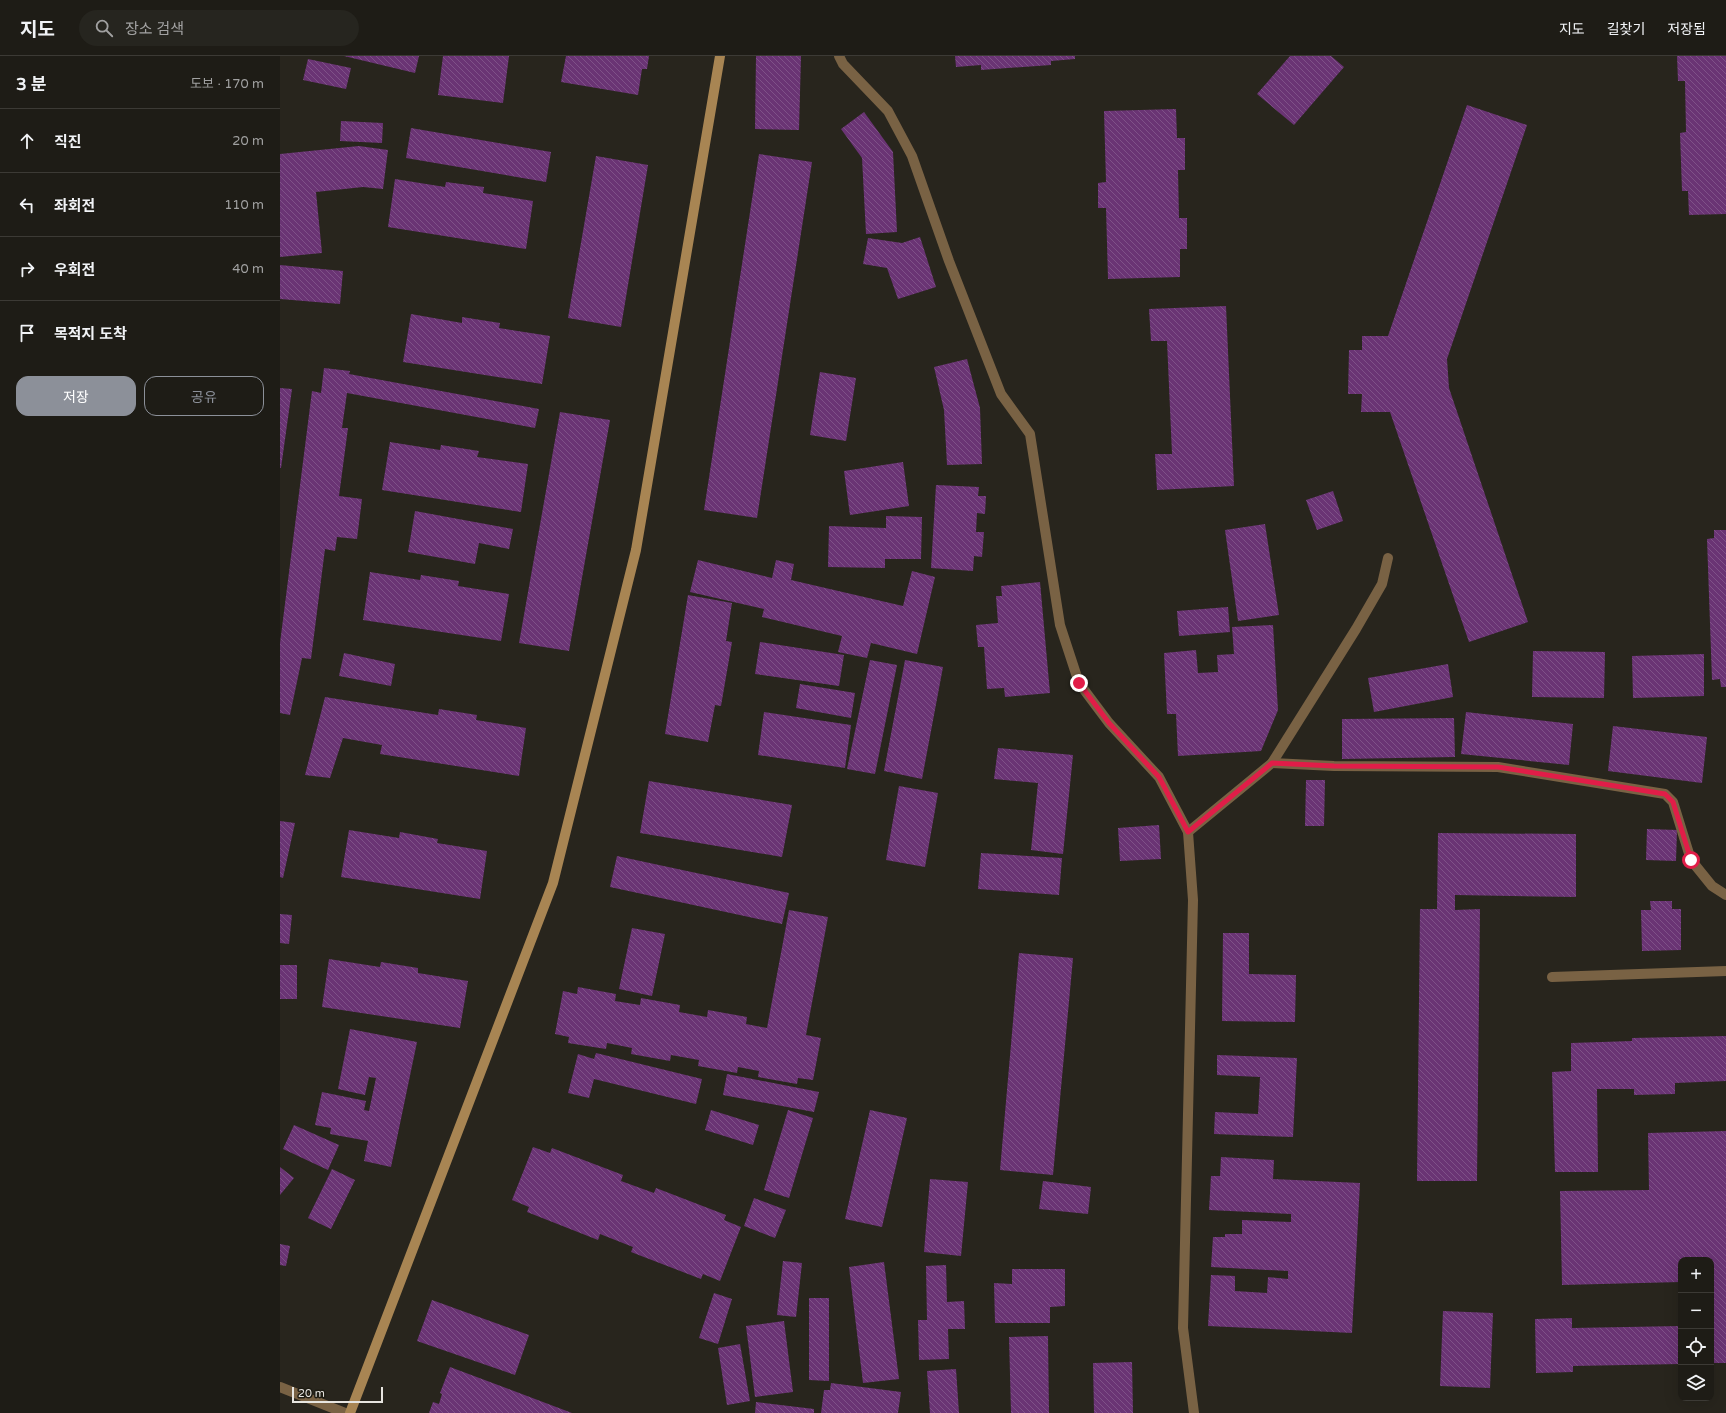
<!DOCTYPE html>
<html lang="ko">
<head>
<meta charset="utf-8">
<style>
	body { margin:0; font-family:"Varela Round","Noto Sans KR",sans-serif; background:#26251f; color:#f1f3f6 }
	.controls { position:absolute; right:12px; bottom:12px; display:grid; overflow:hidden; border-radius:8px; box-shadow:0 4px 16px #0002 }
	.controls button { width:36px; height:36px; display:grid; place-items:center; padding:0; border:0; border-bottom:1px solid #3c3a35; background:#1e1c16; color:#f1f3f6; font:20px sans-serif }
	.scale { position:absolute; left:12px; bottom:10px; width:91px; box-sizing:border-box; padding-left:4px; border:2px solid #e7e5e0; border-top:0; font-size:11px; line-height:14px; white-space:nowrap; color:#e7e5e0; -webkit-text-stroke:3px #1e1c13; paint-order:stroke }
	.stop { position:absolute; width:12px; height:12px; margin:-9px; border:3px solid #e11d48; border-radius:50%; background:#fff }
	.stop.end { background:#e11d48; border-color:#fff; box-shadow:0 1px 4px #0008 }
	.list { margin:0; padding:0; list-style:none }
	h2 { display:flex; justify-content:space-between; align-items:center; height:52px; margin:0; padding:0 16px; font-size:17px }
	h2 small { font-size:13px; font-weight:400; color:#a1a1a1 }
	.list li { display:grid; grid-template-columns:26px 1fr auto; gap:12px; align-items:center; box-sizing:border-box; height:64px; padding:0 16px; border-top:1px solid #3c3a35 }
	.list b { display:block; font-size:15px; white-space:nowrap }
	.list em { font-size:13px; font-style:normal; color:#a1a1a1 }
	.actions { display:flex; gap:8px; padding:12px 16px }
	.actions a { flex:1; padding:9px 0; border:1px solid #8c9099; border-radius:12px; text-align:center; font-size:14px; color:#8c9099 }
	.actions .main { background:#8c9099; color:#fff }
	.icon { flex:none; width:22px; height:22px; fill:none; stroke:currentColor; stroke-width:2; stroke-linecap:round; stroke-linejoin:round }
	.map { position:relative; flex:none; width:1446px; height:1357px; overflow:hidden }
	header { display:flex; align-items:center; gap:24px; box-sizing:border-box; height:56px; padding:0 20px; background:#1e1c16; border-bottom:1px solid #3c3a35 }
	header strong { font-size:19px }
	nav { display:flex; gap:22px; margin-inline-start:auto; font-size:14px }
	.search { width:280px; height:36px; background:#26251f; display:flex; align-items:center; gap:10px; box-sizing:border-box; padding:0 14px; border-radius:22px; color:#a1a1a1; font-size:15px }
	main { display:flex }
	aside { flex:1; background:#1e1c16 }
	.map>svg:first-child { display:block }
	.building { fill:url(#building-back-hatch) }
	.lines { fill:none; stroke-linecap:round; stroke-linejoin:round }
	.street { stroke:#796244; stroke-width:10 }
	.secondary { stroke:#a88553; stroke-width:10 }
	.route { stroke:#e11d48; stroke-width:5 }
</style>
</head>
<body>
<header>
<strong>지도</strong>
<div class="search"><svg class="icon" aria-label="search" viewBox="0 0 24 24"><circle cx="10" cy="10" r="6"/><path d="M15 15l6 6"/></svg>장소 검색</div>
<nav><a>지도</a><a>길찾기</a><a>저장됨</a></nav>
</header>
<main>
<aside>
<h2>3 분<small>도보 · 170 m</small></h2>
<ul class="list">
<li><svg class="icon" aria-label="ahead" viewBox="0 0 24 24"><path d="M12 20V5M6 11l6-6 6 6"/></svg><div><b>직진</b></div><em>20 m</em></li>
<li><svg class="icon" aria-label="left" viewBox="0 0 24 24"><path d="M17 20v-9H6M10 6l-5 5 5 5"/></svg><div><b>좌회전</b></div><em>110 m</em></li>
<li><svg class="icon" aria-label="right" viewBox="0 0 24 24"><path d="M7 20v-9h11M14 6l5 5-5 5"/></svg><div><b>우회전</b></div><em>40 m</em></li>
<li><svg class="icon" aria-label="arrive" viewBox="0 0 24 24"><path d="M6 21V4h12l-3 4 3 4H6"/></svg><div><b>목적지 도착</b></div></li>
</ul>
<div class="actions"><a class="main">저장</a><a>공유</a></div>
</aside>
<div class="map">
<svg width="1446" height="1357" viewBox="0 0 1446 1357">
	<defs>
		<pattern id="building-back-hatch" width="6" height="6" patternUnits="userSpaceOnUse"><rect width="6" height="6" fill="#6a3474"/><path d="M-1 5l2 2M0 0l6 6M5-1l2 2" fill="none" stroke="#7f5188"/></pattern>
	</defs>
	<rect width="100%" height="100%" fill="#28251d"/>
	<g class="building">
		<path d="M64 0H139L135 17Z"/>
		<path d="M163 0H229L223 47 158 39Z"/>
		<path d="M286 0H369L367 13H362L358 39 281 26Z"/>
		<path d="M476 0H521L519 74 475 73Z"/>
		<path d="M675 0H795V3L771 5V9L701 14V9L676 11Z"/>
		<path d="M1010 0H1051L1064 11 1014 69 977 38Z"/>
		<path d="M1397 0H1446V158L1409 159 1408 135H1402L1400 77 1406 76 1405 25H1398Z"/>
		<path d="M28 3 71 12 66 33 23 24Z"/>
		<path d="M1187 49 1247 69 1167 303 1169 332 1248 566 1189 586 1110 356H1081L1082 338H1068L1069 294H1082V280H1108Z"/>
		<path d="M896 53 897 82H905V114H898L899 162H907V193H900V221L828 223 826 152H818V127L826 126 824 55Z"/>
		<path d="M584 56 613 96 617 176 586 178 582 102 561 73Z"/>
		<path d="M61 65 103 67 102 87 60 85Z"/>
		<path d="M131 72 271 96 266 126 126 102Z"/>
		<path d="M79 90 108 94 103 133 83 131 36 136 42 197 0 201V98Z"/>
		<path d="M479 98 532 106 477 462 424 454Z"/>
		<path d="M316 100 368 109 341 271 288 262Z"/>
		<path d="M115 123 165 131 166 126 204 131 203 137 253 145 246 193 108 171Z"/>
		<path d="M640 181 656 231 618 243 607 212 583 208 588 182 622 187Z"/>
		<path d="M0 209 63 215 60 248 0 243Z"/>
		<path d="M946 250 954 430 877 434 875 398H892L887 285H871L869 253Z"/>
		<path d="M131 258 182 267V261L220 267 219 272 270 280 262 328 123 306Z"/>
		<path d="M687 303 700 352 702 408 667 409 664 354 654 311Z"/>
		<path d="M44 312 70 315 69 318 259 353 255 372 67 337 62 372H68L59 440 82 443 77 483 57 481 55 495 45 493 31 603 22 602 10 659 0 657V587L32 335 41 337Z"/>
		<path d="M540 316 576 322 566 385 530 379Z"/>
		<path d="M0 332 12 333 1 412H0Z"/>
		<path d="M280 356 330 364 289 595 239 587Z"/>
		<path d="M110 386 160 394 161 389 199 395 197 401 248 408 241 456 102 434Z"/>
		<path d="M623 406 629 450 570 459 564 415Z"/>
		<path d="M656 429 699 431 698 440H706L705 458 697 457 696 476H704L702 501 694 500 693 515 651 512Z"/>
		<path d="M1053 435 1063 465 1037 474 1026 444Z"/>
		<path d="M135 455 233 473 229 493 199 487 195 508 128 496Z"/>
		<path d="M606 460 642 461 641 503H605V512L548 511 549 470 606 472Z"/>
		<path d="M985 468 999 559 958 565 945 474Z"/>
		<path d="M1434 474H1446V631H1441L1440 623 1432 624 1427 483 1434 482Z"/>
		<path d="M418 504 492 522 496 504 514 508 511 524 623 550 632 515 655 521 637 598 591 587 587 602 558 596 562 580 482 561 484 553 410 536Z"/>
		<path d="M90 516 140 524 141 519 179 525 178 530 229 538 221 585 83 564Z"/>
		<path d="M760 526 770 637 725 641 724 632 707 633 704 591H698L696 569 718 567 716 540H722L721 530Z"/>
		<path d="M408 539 452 547 446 585 452 586 441 650 435 649 428 686 385 678Z"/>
		<path d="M948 551 950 576 899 580 897 555Z"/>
		<path d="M993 569 998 654 981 695 898 700 896 658H887L884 597 916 594 918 617 938 616 937 599 954 598 952 571Z"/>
		<path d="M480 586 564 599 559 630 475 618Z"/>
		<path d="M1253 595 1325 596 1324 642 1252 641Z"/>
		<path d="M64 597 115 608 111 630 59 620Z"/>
		<path d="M1424 598V640L1353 642 1352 600Z"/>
		<path d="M590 604 617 609 595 718 567 713Z"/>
		<path d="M625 604 663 611 642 723 604 715Z"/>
		<path d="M1168 608 1173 641 1094 656 1088 622Z"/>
		<path d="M520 628 575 637 571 662 516 652Z"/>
		<path d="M45 641 158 659 159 653 197 659 196 664 246 672 239 720 100 698 102 689 63 682 50 722 25 719Z"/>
		<path d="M484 656 571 669 565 712 478 699Z"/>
		<path d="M1186 656 1293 668 1289 709 1181 698Z"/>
		<path d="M1174 662 1175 701 1062 703V663Z"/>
		<path d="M1333 670 1427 681 1422 727 1328 715Z"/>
		<path d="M718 692 793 699 783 798 751 794 758 727 714 723Z"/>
		<path d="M1026 724H1045L1044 770H1025Z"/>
		<path d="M369 725 512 749 502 801 360 777Z"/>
		<path d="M619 730 658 737 645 811 606 804Z"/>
		<path d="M0 765 15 767 3 822 0 821Z"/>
		<path d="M879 769 881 803 840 805 838 772Z"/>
		<path d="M1367 773 1397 774 1396 805 1366 804Z"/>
		<path d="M69 774 119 782 120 776 158 783 157 787 207 795 200 843 61 821Z"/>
		<path d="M1158 777 1296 778V841L1175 839V854L1200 853 1197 1125H1137L1140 853H1157Z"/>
		<path d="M701 797 782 802 779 839 698 833Z"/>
		<path d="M337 800 509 837 502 868 330 831Z"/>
		<path d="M1370 845H1392V853H1401V894L1362 895 1361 854H1371Z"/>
		<path d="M509 854 548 861 526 979 541 982 533 1024 518 1022 517 1028 478 1021 479 1015 458 1011 457 1017 418 1010 419 1004 391 999 390 1005 351 998 352 992 327 987 326 993 288 987 289 981 275 978 283 935 297 938 298 931 336 938 335 945 360 949 361 942 400 949 399 956 427 961 428 954 467 961 466 968 487 972Z"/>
		<path d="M0 858 12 859 9 888 0 887Z"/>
		<path d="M352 872 385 878 372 940 339 933Z"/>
		<path d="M943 877H969V918L1016 919 1015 966 942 965Z"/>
		<path d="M739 897 793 902 773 1119 720 1114Z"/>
		<path d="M49 903 100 911 101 906 138 912V917L188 925 180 972 42 951Z"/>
		<rect x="0" y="909" width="17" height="34"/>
		<path d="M70 973 137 986 111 1111 84 1105 88 1085 50 1078 51 1072 35 1069 42 1036 86 1045 84 1054 89 1055 96 1022 89 1021 85 1039 58 1033Z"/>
		<path d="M1446 980V1025L1395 1027V1038L1354 1039V1033H1317L1318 1116H1275L1272 1016 1291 1015V987L1352 985V982Z"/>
		<path d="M316 997 422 1023 416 1048 314 1023 309 1042 288 1037 298 998 314 1003Z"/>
		<path d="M937 999 1017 1002 1013 1081 934 1078 935 1056 978 1058 980 1021 937 1019Z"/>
		<path d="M447 1018 539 1036 534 1056 443 1039Z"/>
		<path d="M431 1054 479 1069 473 1089 425 1074Z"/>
		<path d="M508 1054 533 1062 509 1142 484 1134Z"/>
		<path d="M590 1054 627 1062 602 1171 565 1163Z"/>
		<path d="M14 1069 59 1089 48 1114 3 1093Z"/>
		<path d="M1446 1075V1307H1431V1204H1401V1226L1282 1229 1280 1135 1369 1134 1368 1077Z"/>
		<path d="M253 1091 270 1097 272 1092 343 1119 341 1125 374 1137 376 1132 446 1159 444 1164 461 1171 440 1225 423 1218 421 1223 351 1196 353 1191 320 1178 318 1184 247 1156 249 1151 232 1144Z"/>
		<path d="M941 1101 994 1104 993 1123 1080 1127 1072 1277 928 1270 931 1219 955 1220V1235L987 1237 988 1221 1008 1223V1215L931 1211 933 1181H945V1178H962V1164L1011 1166V1158L929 1154 931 1120H940Z"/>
		<path d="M0 1111 14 1122 0 1139Z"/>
		<path d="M52 1113 75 1124 51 1173 28 1162Z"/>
		<path d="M650 1123 688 1126 681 1200 644 1196Z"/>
		<path d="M763 1125 811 1131 808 1158 759 1153Z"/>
		<path d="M474 1142 506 1154 495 1182 464 1170Z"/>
		<path d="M0 1188 10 1190 6 1210 0 1209Z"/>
		<path d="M503 1205 522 1207 516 1261 497 1259Z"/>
		<path d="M604 1206 619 1323 583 1327 569 1211Z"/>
		<path d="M666 1209 667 1246 684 1245 685 1273H668L669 1303 639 1304 638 1264H647L646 1210Z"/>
		<path d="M732 1213H785V1250L770 1251V1267H715L714 1227 732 1228Z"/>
		<path d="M434 1237 452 1243 438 1288 419 1282Z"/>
		<path d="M529 1242H549V1325L529 1324Z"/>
		<path d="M152 1244 249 1279 235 1319 137 1285Z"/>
		<path d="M1163 1255 1213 1257 1210 1332 1160 1330Z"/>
		<path d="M1292 1262V1272L1401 1270V1308L1293 1310V1316L1256 1317 1255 1263Z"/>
		<path d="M504 1265 513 1336 475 1341 466 1270Z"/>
		<path d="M768 1280 769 1357H731L729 1281Z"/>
		<path d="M460 1288 470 1345 447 1349 438 1292Z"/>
		<path d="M852 1306 853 1357H814L813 1307Z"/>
		<path d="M170 1311 292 1357H149L153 1346 159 1348 162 1338 160 1337Z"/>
		<path d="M676 1313 679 1357H650L647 1315Z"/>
		<path d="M551 1327 621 1336 618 1357H541L544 1334H550Z"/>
		<path d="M476 1346 534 1353V1357H475Z"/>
	</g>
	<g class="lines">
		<g class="street">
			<path d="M559 0 563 8 608 55 632 100 669 205 721 338 750 378 780 569 799 627 829 667 879 721 908 776 913 844 903 1272 914 1357"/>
			<path d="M992 707 1054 710 1218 711 1385 738 1393 746 1411 804 1432 830 1446 839"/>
			<path d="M908 776 992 707 1076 573 1102 528 1108 502"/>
			<path d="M1272 921 1446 915"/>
			<path d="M0 1331 65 1357"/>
		</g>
		<path class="secondary" d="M70 1357 273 827 356 494 440 0"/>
	</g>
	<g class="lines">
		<path class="route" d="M799 627 829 667 879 721 908 776 992 707 1054 710 1218 711 1385 738 1393 746 1411 804"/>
	</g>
</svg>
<div class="controls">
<button>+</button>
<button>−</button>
<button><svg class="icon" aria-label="locate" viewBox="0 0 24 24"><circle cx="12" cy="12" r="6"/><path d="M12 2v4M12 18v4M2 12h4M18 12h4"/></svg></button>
<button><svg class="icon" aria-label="layers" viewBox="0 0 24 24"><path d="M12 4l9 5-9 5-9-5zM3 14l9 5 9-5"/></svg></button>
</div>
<div class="scale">20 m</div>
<div class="stop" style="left:1411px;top:804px"></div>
<div class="stop end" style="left:799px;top:627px"></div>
</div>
</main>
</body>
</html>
